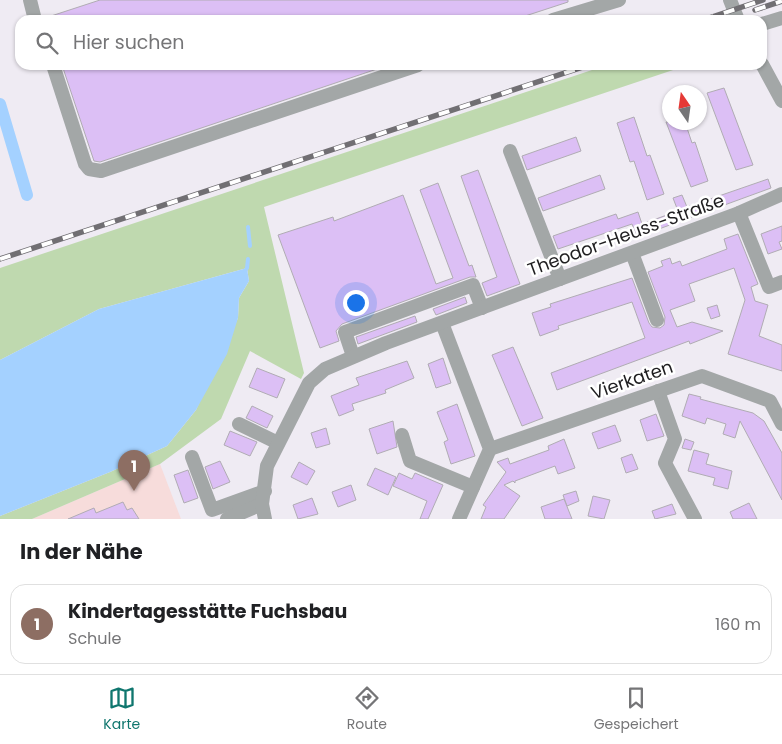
<!DOCTYPE html>
<html lang="de">
<head>
<meta charset="utf-8">
<style>
	body { margin:0; font-family:Poppins,sans-serif; background:#f6f6f6; color:#202124 }
	.compass { position:absolute; left:662px; top:85px; width:45px; height:45px; border-radius:50%; background:#fff; box-shadow:0 1px 4px #0004; rotate:347deg }
	.you { position:absolute; left:355px; top:302px; width:18px; height:18px; margin:-12px; border:4px solid #fff; border-radius:50%; background:#1a73e8; box-shadow:0 0 0 8px #1a73e833 }
	.badge { display:grid; place-items:center; width:32px; height:32px; border-radius:50%; background:#0f766e; color:#fff; font-size:16px; font-weight:700 }
	.pin { position:absolute; translate:-50% -41px; filter:drop-shadow(0 1px 2px #0008) }
	.pin::after { content:''; position:absolute; top:26px; width:18px; height:15px; background:inherit; clip-path:polygon(0 0,100% 0,50% 100%) }
	.list { margin:0; padding:0; list-style:none }
	h2 { display:flex; justify-content:space-between; align-items:center; height:65px; margin:0; padding:0 20px; font-size:21px }
	h2 small { font-size:16px; font-weight:400; color:#757577 }
	.list li { display:grid; grid-template-columns:32px 1fr auto; gap:15px; align-items:center; box-sizing:border-box; height:80px; margin:0 10px 10px; padding:0 10px; border:1px solid #e0e0e0; border-radius:15px }
	.list b { display:block; font-size:19px; white-space:nowrap }
	.list p { margin:0; font-size:16px; white-space:nowrap; color:#757577 }
	.list em { font-size:16px; font-style:normal; color:#757577 }
	.icon { flex:none; width:28px; height:28px; fill:none; stroke:currentColor; stroke-width:2; stroke-linecap:round; stroke-linejoin:round }
	.map { position:relative; flex:none; width:782px; height:519px; overflow:hidden }
	.search { position:absolute; background:#fff; box-shadow:0 1px 4px #0004; left:15px; right:15px; top:15px; height:55px; display:flex; align-items:center; gap:12px; box-sizing:border-box; padding:0 18px; border-radius:15px; color:#757577; font-size:19px }
	.sheet { height:155px; background:#fff }
	nav { display:flex; justify-content:space-around; align-items:center; box-sizing:border-box; height:70px; border-top:1px solid #e0e0e0; background:#fff; font-size:14px; color:#757577 }
	nav a { display:grid; justify-items:center; gap:2px }
	nav .on { color:#0f766e }
	.map>svg:first-child { display:block }
	.education { fill:#f7dcdb }
	.green { fill:#bfd9af }
	.water { fill:#a4d1ff }
	.lines { fill:none; stroke-linecap:round; stroke-linejoin:round }
	.stream { stroke:#a4d1ff; stroke-width:4 }
	.canal { stroke:#a4d1ff; stroke-width:12 }
	.building { fill:#dcbff5; stroke:#b0acb3 }
	.minor { stroke:#a3a7a7; stroke-width:14 }
	.rail-casing { stroke:#716f73; stroke-width:5.5 }
	.rail { stroke:#fff; stroke-width:4; stroke-dasharray:11; stroke-linecap:butt }
	.labels { text-anchor:middle; stroke-width:5; stroke-linejoin:round; paint-order:stroke }
	.street-label { font-size:18px; fill:#1f1e20; stroke:#fff }
</style>
</head>
<body>
<div class="map">
<svg width="782" height="519" viewBox="0 0 782 519">
	<rect width="100%" height="100%" fill="#efebf3"/>
	<path class="education" d="M160 464 181 519H32Z"/>
	<path class="green" d="M607 65H688L264 207 304 373 301 379 250 351 221 419 160 464 32 519H0V516L110 472 167 446 196 410 238 318 239 298 249 281 247 268 99 309 0 360V268Z"/>
	<path class="water" d="M247 268 249 281 239 298 238 318 227 354 196 410 167 446 110 472 0 516V360L99 309Z"/>
	<g class="lines">
		<g class="stream">
			<path d="M248 227 250 246"/>
			<path d="M245 271 247 268 248 259"/>
		</g>
		<path class="canal" d="M0 104 27 195"/>
	</g>
	<g class="building">
		<path d="M100 0H568V2L513 20H46L45 18Z"/>
		<path d="M62 65H389L100 162 94 161Z"/>
		<path d="M724 88 753 165 736 170 707 93Z"/>
		<path d="M634 117 647 156 650 155 664 194 647 200 634 161 630 162 617 123Z"/>
		<path d="M666 122H685L692 143 695 142 708 181 691 187Z"/>
		<path d="M576 137 581 151 527 170 522 156Z"/>
		<path d="M478 170 520 284 487 296 482 283 497 277 461 176Z"/>
		<path d="M600 175 605 189 543 211 538 198Z"/>
		<path d="M768 179 771 188 637 237 632 224 558 249 553 236 616 214 618 219 638 212 642 224 678 211 673 198 682 195 687 207Z"/>
		<path d="M438 183 469 266 472 265 476 277H470L342 324 336 331 339 341 320 348 278 235 333 217 334 221 403 195 436 284 453 278 420 190Z"/>
		<path d="M782 226V241L779 242 782 249 768 254 761 234Z"/>
		<path d="M738 234 758 284 751 287 755 301 768 305 759 336 782 345V371L728 354 745 300 734 268 689 284 695 301 670 310 677 327 692 322 723 331 690 344 689 341 557 390 551 373 645 338 632 302 558 326 559 329 540 336 532 313 551 307 550 304 632 278 649 323 652 327 660 328 664 325 665 317 648 272 663 266 661 261 670 258 672 264 680 261 682 266 727 249 724 239Z"/>
		<path d="M465 297 467 303 436 315 433 309Z"/>
		<path d="M717 305 720 316 711 319 707 308Z"/>
		<path d="M415 316 417 322 358 344 356 337Z"/>
		<path d="M513 347 543 418 522 426 492 355Z"/>
		<path d="M443 358 451 383 436 388 428 364Z"/>
		<path d="M407 361 414 378 385 390 386 393 352 404 354 410 339 416 331 396 359 385 356 378Z"/>
		<path d="M257 368 285 379 277 398 249 387Z"/>
		<path d="M689 394 701 397 700 399 753 413 764 421 782 453V500L740 421 735 438 723 434 726 424 707 418 705 424 682 416Z"/>
		<path d="M457 404 475 456 451 464 444 442 448 440 437 412Z"/>
		<path d="M252 406 273 416 267 428 246 418Z"/>
		<path d="M656 414 664 436 647 441 640 420Z"/>
		<path d="M393 421 397 447 377 454 369 429Z"/>
		<path d="M615 425 621 441 598 449 592 433Z"/>
		<path d="M326 428 330 444 316 448 311 433Z"/>
		<path d="M230 431 257 442 250 456 224 445Z"/>
		<path d="M564 439 575 468 558 474 555 466 515 481V483L513 481 504 485 520 496 504 519H481L486 507 483 505 506 472 497 462 508 458 510 464 549 450 548 446Z"/>
		<path d="M685 439 694 442 691 450 682 448Z"/>
		<path d="M694 450 709 454 706 464 732 471 728 489 713 485 715 478 688 471Z"/>
		<path d="M632 454 638 469 626 473 621 458Z"/>
		<path d="M220 461 230 482 213 489 205 467Z"/>
		<path d="M299 462 315 471 307 485 291 477Z"/>
		<path d="M375 468 396 477 388 495 367 485Z"/>
		<path d="M188 470 198 498 184 503 174 475Z"/>
		<path d="M399 473 412 479 415 473 443 485 428 519H420L427 501 393 486Z"/>
		<path d="M351 485 356 500 338 507 332 492Z"/>
		<path d="M576 491 579 501 567 506 563 495Z"/>
		<path d="M593 496 610 500 604 519 588 516Z"/>
		<path d="M312 498 318 514 298 519 293 505Z"/>
		<path d="M564 499 572 519H545L541 507Z"/>
		<path d="M123 502 127 510 132 508 139 519H68L94 508 96 513Z"/>
		<path d="M749 503 757 519H733L730 512Z"/>
		<path d="M672 504 676 514 655 519 652 511Z"/>
	</g>
	<g class="lines">
		<g class="minor">
			<path d="M30 0 35 20"/>
			<path d="M730 0 738 20"/>
			<path d="M553 20 619 0"/>
			<path d="M762 24 782 18"/>
			<path d="M762 64 782 101"/>
			<path d="M53 65 85 164 89 169 101 171 418 65"/>
			<path d="M510 151 560 279"/>
			<path d="M739 213 769 287 782 282"/>
			<path d="M632 253 657 320"/>
			<path d="M442 323 490 449 459 519"/>
			<path d="M353 356 345 332 473 285 482 308"/>
			<path d="M658 391 675 439 665 463 695 519"/>
			<path d="M239 424 278 443"/>
			<path d="M402 435 410 461 473 487"/>
			<path d="M490 449 702 376 770 401 782 424"/>
			<path d="M192 457 212 510 265 491"/>
			<path d="M227 519 262 504"/>
			<path d="M265 519 262 504 267 466 309 383 325 369 386 343 739 213 782 194"/>
		</g>
		<defs>
			<g id="rail">
				<path d="M755 10 782 1"/>
				<path d="M703 20 763 0"/>
				<path d="M0 259 589 65"/>
			</g>
		</defs>
		<use href="#rail" class="rail-casing"/>
		<use href="#rail" class="rail"/>
	</g>
	<g class="labels">
		<g class="street-label">
			<text transform="translate(626 235) rotate(-20)" y="6">Theodor-Heuss-Straße</text>
			<text transform="translate(632 380) rotate(-19)" y="6">Vierkaten</text>
		</g>
	</g>
</svg>
<svg class="compass" viewBox="-18 -18 36 36"><path d="M0-13l5 13h-10z" fill="#e53935"/><path d="M0 13l5-13h-10z" fill="#757577"/></svg>
<div class="you"></div>
<div class="pin badge" style="left:134px;top:491px;background:#8d6e63">1</div>
<div class="search"><svg class="icon" aria-label="search" viewBox="0 0 24 24"><circle cx="10" cy="10" r="6"/><path d="M15 15l6 6"/></svg>Hier suchen</div>
</div>
<section class="sheet">
<h2>In der Nähe<small></small></h2>
<ul class="list">
<li><span class="badge" style="background:#8d6e63">1</span><div><b>Kindertagesstätte Fuchsbau</b><p>Schule</p></div><em>160 m</em></li>
</ul>
</section>
<nav>
<a class="on"><svg class="icon" aria-label="map" viewBox="0 0 24 24"><path d="M3 6l6-2 6 2 6-2v14l-6 2-6-2-6 2zM9 4v14M15 6v14"/></svg>Karte</a>
<a><svg class="icon" aria-label="directions" viewBox="0 0 24 24"><path d="M12 3l9 9-9 9-9-9zM9 14v-3h6M13 9l2 2-2 2"/></svg>Route</a>
<a><svg class="icon" aria-label="saved" viewBox="0 0 24 24"><path d="M7 4h10v16l-5-4-5 4z"/></svg>Gespeichert</a>
</nav>
</body>
</html>
